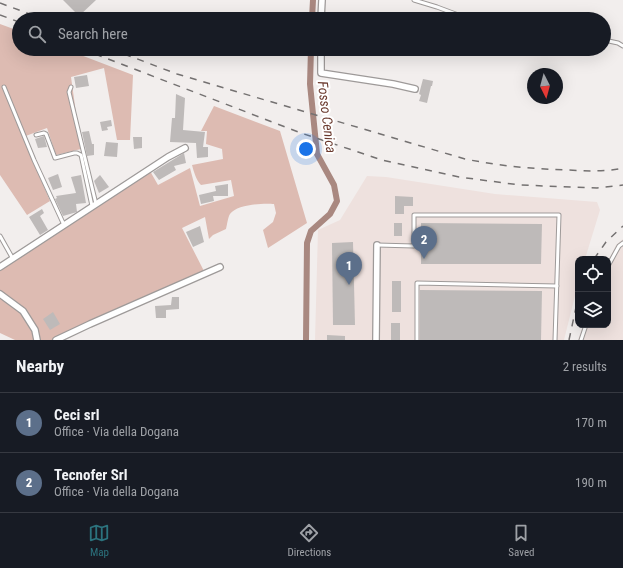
<!DOCTYPE html>
<html lang="en">
<head>
<meta charset="utf-8">
<style>
	body { margin:0; font-family:"Roboto Condensed",sans-serif; background:#20242c; color:#f1f3f6 }
	.controls { position:absolute; right:12px; bottom:12px; display:grid; overflow:hidden; border-radius:8px; box-shadow:0 4px 16px #0002 }
	.controls button { width:36px; height:36px; display:grid; place-items:center; padding:0; border:0; border-bottom:1px solid #363941; background:#171b24; color:#f1f3f6; font:20px sans-serif }
	.compass { position:absolute; left:527px; top:68px; width:36px; height:36px; border-radius:50%; background:#171b24; box-shadow:0 4px 16px #0002; rotate:174deg }
	.you { position:absolute; left:306px; top:149px; width:14px; height:14px; margin:-10px; border:3px solid #fff; border-radius:50%; background:#1a73e8; box-shadow:0 0 0 6px #1a73e833 }
	.badge { display:grid; place-items:center; width:26px; height:26px; border-radius:50%; background:#2c737e; color:#fff; font-size:13px; font-weight:700 }
	.pin { position:absolute; translate:-50% -33px; filter:drop-shadow(0 1px 2px #0008) }
	.pin::after { content:''; position:absolute; top:21px; width:14px; height:12px; background:inherit; clip-path:polygon(0 0,100% 0,50% 100%) }
	.list { margin:0; padding:0; list-style:none }
	h2 { display:flex; justify-content:space-between; align-items:center; height:52px; margin:0; padding:0 16px; font-size:17px }
	h2 small { font-size:13px; font-weight:400; color:#9ea1a6 }
	.list li { display:grid; grid-template-columns:26px 1fr auto; gap:12px; align-items:center; box-sizing:border-box; height:60px; padding:0 16px; border-top:1px solid #363941 }
	.list b { display:block; font-size:15px; white-space:nowrap }
	.list p { margin:0; font-size:13px; white-space:nowrap; color:#9ea1a6 }
	.list em { font-size:13px; font-style:normal; color:#9ea1a6 }
	.icon { flex:none; width:22px; height:22px; fill:none; stroke:currentColor; stroke-width:2; stroke-linecap:round; stroke-linejoin:round }
	.map { position:relative; flex:none; width:623px; height:340px; overflow:hidden }
	.search { position:absolute; background:#171b24; box-shadow:0 4px 16px #0002; left:12px; right:12px; top:12px; height:44px; display:flex; align-items:center; gap:10px; box-sizing:border-box; padding:0 14px; border-radius:22px; color:#9ea1a6; font-size:15px }
	.sheet { height:172px; background:#171b24 }
	nav { display:flex; justify-content:space-around; align-items:center; box-sizing:border-box; height:56px; border-top:1px solid #363941; background:#171b24; font-size:11px; color:#9ea1a6 }
	nav a { display:grid; justify-items:center; gap:2px }
	nav .on { color:#2c737e }
	.map>svg:first-child { display:block }
	.built { fill:#eee1de }
	.green { fill:#ddbbb2 }
	.lines { fill:none; stroke-linecap:round; stroke-linejoin:round }
	.canal { stroke:#a98880; stroke-width:6 }
	.building { fill:#bebab9 }
	.service-casing { stroke:#9e9a99; stroke-width:5 }
	.minor-casing { stroke:#9e9a99; stroke-width:8 }
	.service { stroke:#fff; stroke-width:3 }
	.minor { stroke:#fff; stroke-width:5.5 }
	.rail { stroke:#747171; stroke-width:1.5; stroke-dasharray:7 7; stroke-linecap:butt }
	.labels { text-anchor:middle; stroke-width:4; stroke-linejoin:round; paint-order:stroke }
	.water-label { font-size:14px; font-style:italic; fill:#6b3a2e; stroke:#fff }
</style>
</head>
<body>
<div class="map">
<svg width="623" height="340" viewBox="0 0 623 340">
	<rect width="100%" height="100%" fill="#f2eeed"/>
	<g class="built">
		<path d="M367 176 386 177 495 194 597 202 600 210 585 259H578V284L564 340H315L318 230 340 220Z"/>
		<path d="M623 239V340H578L583 325H608V261L616 245Z"/>
	</g>
	<g class="green">
		<path d="M0 24 19 31V49H65L133 75 130 140H117L104 68 71 77 81 149 56 155 47 128 23 137 50 201 27 215 0 175Z"/>
		<path d="M214 106 280 131 307 223 268 248 263 230 273 222 276 213 274 204C264 203 237 204 230 214 228 217 227 225 226 229L213 235 209 239 205 217 182 228 205 273 85 324 52 340H15L0 333V270L150 171 158 185 190 168 200 206 234 196 231 180 201 185C196 180 194 172 192 165L223 159 222 149 206 144 207 131H201Z"/>
	</g>
	<g class="lines">
		<g class="canal">
			<path d="M312 19 313 0"/>
			<path d="M306 340 307 243 311 231 330 214 337 201 334 185 317 154 310 84 311 49"/>
		</g>
	</g>
	<g class="building">
		<path d="M63 0H96L79 16Z"/>
		<path d="M87 75 89 86 76 88 74 77Z"/>
		<path d="M423 79 433 81 432 86H431L427 103 419 101 421 95 419 94Z"/>
		<path d="M176 94 185 98 183 130 205 132 203 147H208V157L197 158 196 143 170 142 172 118H175Z"/>
		<path d="M111 120 112 126 107 127 108 130 102 131 100 122Z"/>
		<path d="M89 131 92 144H94V155L87 156 82 132Z"/>
		<path d="M44 136 47 147 38 148 35 139Z"/>
		<path d="M133 137H142V148L134 149Z"/>
		<path d="M106 142 118 143 117 157 104 156Z"/>
		<path d="M184 153 186 163 174 166 176 170 159 180 153 172Z"/>
		<path d="M58 174 62 187 53 190 48 178Z"/>
		<path d="M81 175 86 203 76 204 77 212 63 216 55 199 57 198 56 196 76 193 71 177Z"/>
		<path d="M100 175 109 187 99 193 94 181Z"/>
		<path d="M228 184V196H213L214 201 201 204 199 195 216 191 215 186Z"/>
		<path d="M395 196 413 197V206H404V214H395Z"/>
		<path d="M42 209 44 213 40 216 48 230 40 235 29 217Z"/>
		<rect x="394" y="223" width="8" height="13"/>
		<path d="M421 223 542 224 541 264H421Z"/>
		<path d="M200 226 204 242 193 247 186 232Z"/>
		<path d="M353 242 355 325H333L332 243Z"/>
		<rect x="392" y="281" width="9" height="31"/>
		<path d="M420 290 542 291 541 340H420Z"/>
		<path d="M172 297H179V309L166 310V318H156L155 306 171 305Z"/>
		<path d="M53 312 60 324 50 330 43 319Z"/>
		<rect x="391" y="323" width="9" height="17"/>
		<path d="M327 335 345 336V340H327Z"/>
	</g>
	<g class="lines">
		<defs>
			<g id="service">
				<path d="M414 0 437 7 469 19"/>
				<path d="M604 40 618 43 623 46"/>
				<path d="M4 87 34 160 64 225"/>
				<path d="M71 87 69 92 96 204"/>
				<path d="M36 135 44 133 46 134 55 158 74 153H77L81 155 92 206"/>
				<path d="M0 236 13 259"/>
				<path d="M377 245 414 246V215H559L555 340"/>
				<path d="M608 266 619 246 623 243"/>
				<path d="M417 340V283L557 286"/>
				<path d="M581 340 586 325"/>
			</g>
			<g id="minor">
				<path d="M321 19 322 0"/>
				<path d="M321 49V73L393 84 415 89"/>
				<path d="M0 267 168 157 185 148"/>
				<path d="M0 294 23 311 35 330 37 340"/>
				<path d="M56 340 90 324 220 267"/>
				<path d="M376 340 377 245"/>
			</g>
		</defs>
		<use href="#service" class="service-casing"/>
		<use href="#minor" class="minor-casing"/>
		<use href="#service" class="service"/>
		<use href="#minor" class="minor"/>
		<g class="rail">
			<path d="M0 3 43 19"/>
			<path d="M0 15 19 22"/>
			<path d="M82 49 301 133 382 160 459 177 520 185 597 188 623 185"/>
			<path d="M111 49 177 74 465 159C500 166 533 169 568 170 587 171 605 172 623 168"/>
			<path d="M594 259 606 242 623 226"/>
			<path d="M569 340 578 298"/>
		</g>
	</g>
	<g class="labels">
		<g class="water-label">
			<text transform="translate(327 117) rotate(83)" y="5">Fosso Cenica</text>
		</g>
	</g>
</svg>
<div class="controls">
<button><svg class="icon" aria-label="locate" viewBox="0 0 24 24"><circle cx="12" cy="12" r="6"/><path d="M12 2v4M12 18v4M2 12h4M18 12h4"/></svg></button>
<button><svg class="icon" aria-label="layers" viewBox="0 0 24 24"><path d="M12 4l9 5-9 5-9-5zM3 14l9 5 9-5"/></svg></button>
</div>
<svg class="compass" viewBox="-18 -18 36 36"><path d="M0-13l5 13h-10z" fill="#e53935"/><path d="M0 13l5-13h-10z" fill="#9ea1a6"/></svg>
<div class="you"></div>
<div class="pin badge" style="left:349px;top:285px;background:#5c6f8a">1</div>
<div class="pin badge" style="left:424px;top:259px;background:#5c6f8a">2</div>
<div class="search"><svg class="icon" aria-label="search" viewBox="0 0 24 24"><circle cx="10" cy="10" r="6"/><path d="M15 15l6 6"/></svg>Search here</div>
</div>
<section class="sheet">
<h2>Nearby<small>2 results</small></h2>
<ul class="list">
<li><span class="badge" style="background:#5c6f8a">1</span><div><b>Ceci srl</b><p>Office · Via della Dogana</p></div><em>170 m</em></li>
<li><span class="badge" style="background:#5c6f8a">2</span><div><b>Tecnofer Srl</b><p>Office · Via della Dogana</p></div><em>190 m</em></li>
</ul>
</section>
<nav>
<a class="on"><svg class="icon" aria-label="map" viewBox="0 0 24 24"><path d="M3 6l6-2 6 2 6-2v14l-6 2-6-2-6 2zM9 4v14M15 6v14"/></svg>Map</a>
<a><svg class="icon" aria-label="directions" viewBox="0 0 24 24"><path d="M12 3l9 9-9 9-9-9zM9 14v-3h6M13 9l2 2-2 2"/></svg>Directions</a>
<a><svg class="icon" aria-label="saved" viewBox="0 0 24 24"><path d="M7 4h10v16l-5-4-5 4z"/></svg>Saved</a>
</nav>
</body>
</html>
